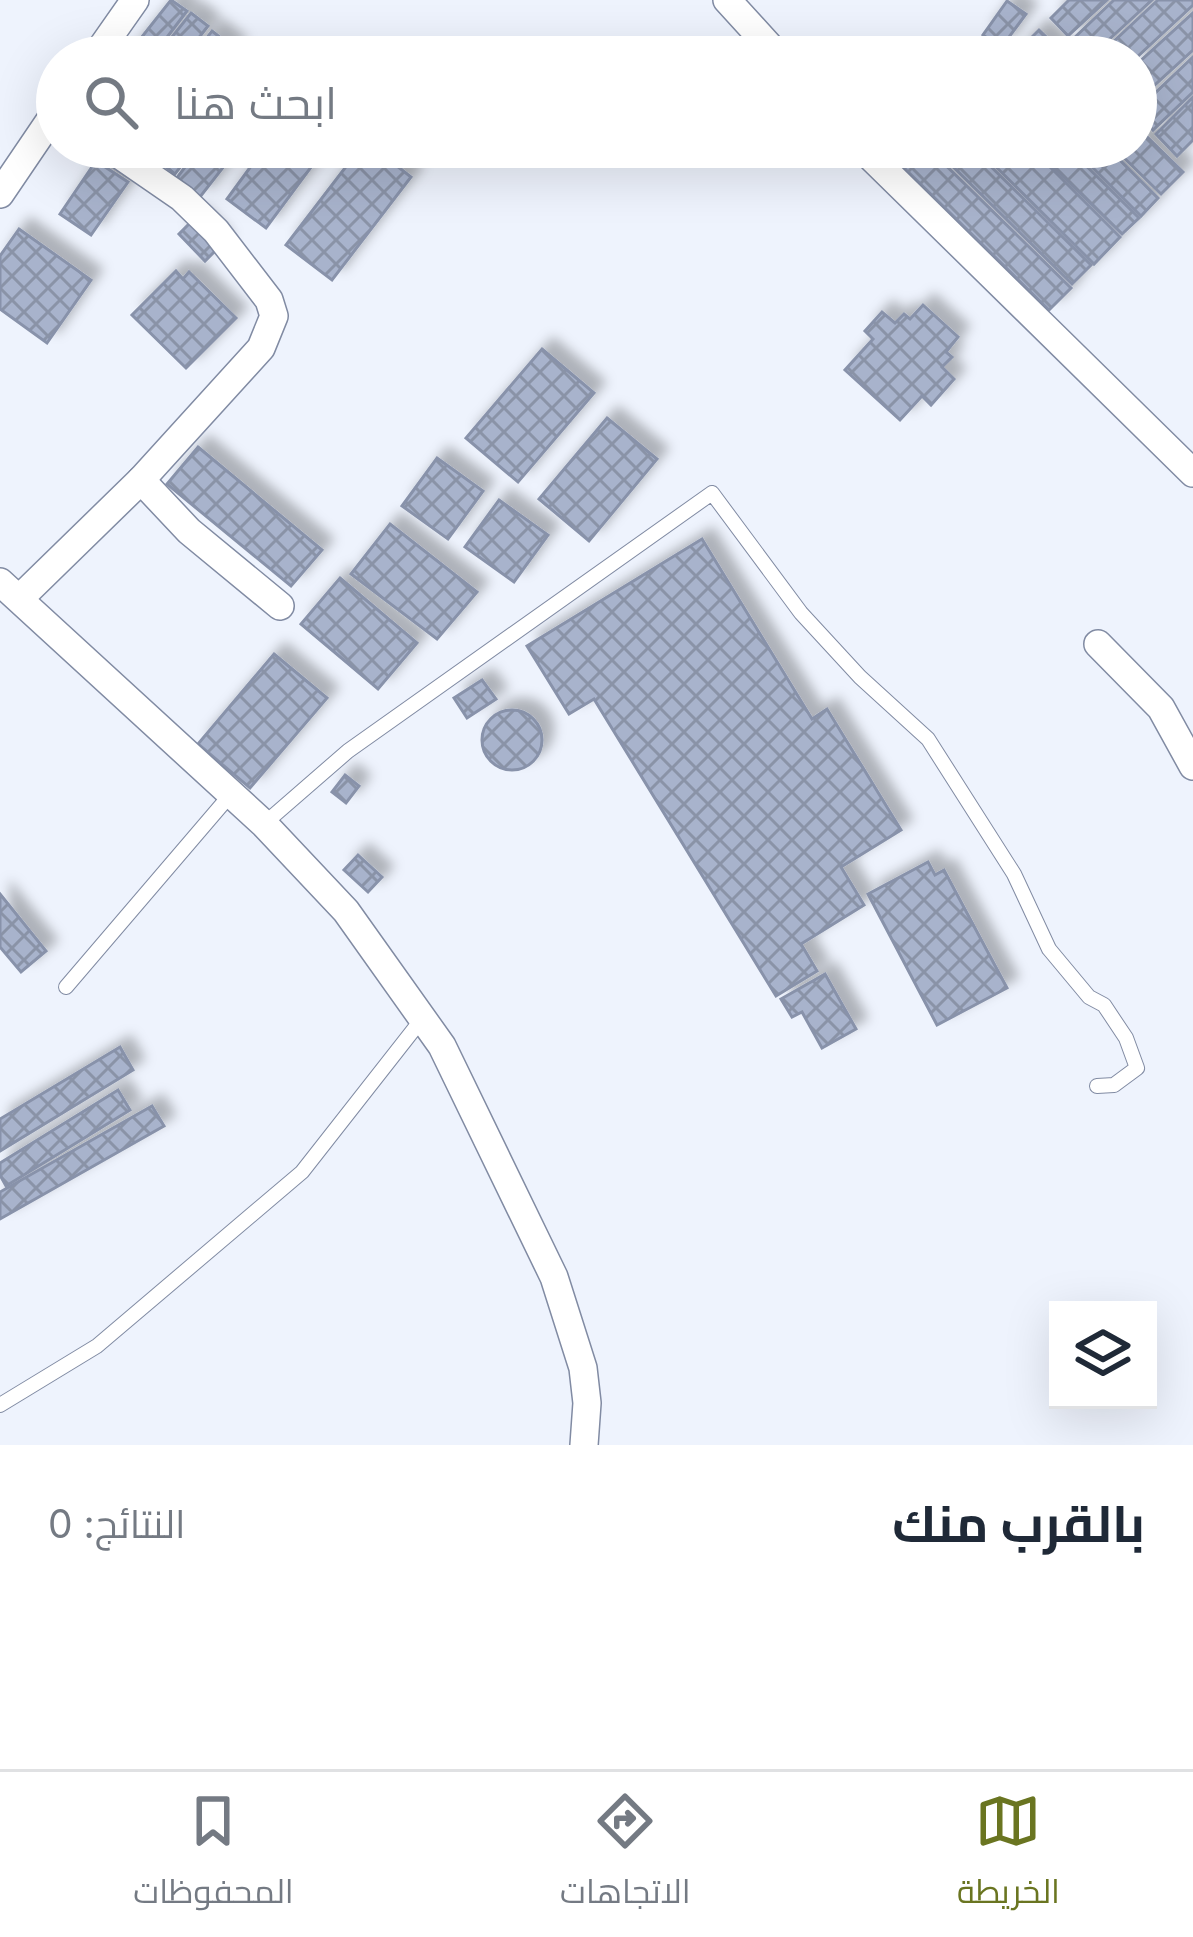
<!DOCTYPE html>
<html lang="ar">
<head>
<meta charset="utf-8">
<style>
	body { margin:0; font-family:Inter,Cairo,sans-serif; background:#f2f2f3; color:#1f2937; direction:rtl }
	.controls { position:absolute; right:36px; bottom:36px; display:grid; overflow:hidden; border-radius:0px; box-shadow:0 12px 48px #0002 }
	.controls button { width:108px; height:108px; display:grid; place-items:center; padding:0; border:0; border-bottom:3px solid #e0e1e3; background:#fff; color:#1f2937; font:60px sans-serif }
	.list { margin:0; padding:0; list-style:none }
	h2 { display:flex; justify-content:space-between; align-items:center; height:156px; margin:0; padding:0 48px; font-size:51px }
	h2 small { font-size:39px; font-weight:400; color:#747a83 }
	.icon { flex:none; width:66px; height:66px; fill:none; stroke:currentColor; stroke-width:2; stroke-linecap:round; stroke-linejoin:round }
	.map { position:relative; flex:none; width:1193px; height:1445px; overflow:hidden; direction:ltr }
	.search { position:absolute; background:#fff; box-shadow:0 12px 48px #0002; left:36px; right:36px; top:36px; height:132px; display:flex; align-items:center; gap:30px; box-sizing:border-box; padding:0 42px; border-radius:66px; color:#747a83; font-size:45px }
	.sheet { height:324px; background:#fff }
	nav { display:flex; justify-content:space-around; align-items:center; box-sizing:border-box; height:168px; border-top:3px solid #e0e1e3; background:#fff; font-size:33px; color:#747a83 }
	nav a { display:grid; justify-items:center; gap:6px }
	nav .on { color:#6a7521 }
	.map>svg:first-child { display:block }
	.building { fill:url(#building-cross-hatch); stroke:#8892aa; stroke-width:3; filter:url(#shadow) }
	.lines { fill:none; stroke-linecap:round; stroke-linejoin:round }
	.service-casing { stroke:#818ba3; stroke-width:16 }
	.minor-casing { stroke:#818ba3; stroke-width:30 }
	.service { stroke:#fff; stroke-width:14 }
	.minor { stroke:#fff; stroke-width:27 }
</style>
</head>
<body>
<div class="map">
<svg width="1193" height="1445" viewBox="0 0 1193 1445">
	<defs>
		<pattern id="building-cross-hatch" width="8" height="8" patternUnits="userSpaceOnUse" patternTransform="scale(3)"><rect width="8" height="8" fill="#a8b3cc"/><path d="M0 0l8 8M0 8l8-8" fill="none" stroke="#8a93a7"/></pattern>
		<filter id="shadow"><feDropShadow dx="11" dy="-11" stdDeviation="6" flood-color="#0004"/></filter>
	</defs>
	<rect width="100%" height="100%" fill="#eef3fd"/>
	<g class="building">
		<path d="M171 0 187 11 152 57H126Z"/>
		<path d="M1069 0H1107L1068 36 1051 18Z"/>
		<path d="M1114 0H1152L1090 57 1073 39Z"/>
		<path d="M1158 0H1193V5L1136 58 1097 57Z"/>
		<path d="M1007 1 1026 14 1001 48 983 35Z"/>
		<path d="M191 13 208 26 184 57H156Z"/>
		<path d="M1193 13V50L1136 102V65Z"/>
		<path d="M1039 30 1067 57H1022L1017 52Z"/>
		<path d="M212 31 235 49 229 57H192Z"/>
		<path d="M1193 57V92L1153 130 1136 111Z"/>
		<path d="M1193 97V140L1177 156 1156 134Z"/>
		<path d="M1136 126 1183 172 1161 194 1113 147H1136Z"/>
		<path d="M164 147H196L175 174 155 159Z"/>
		<path d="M200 147H239L200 197 176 179Z"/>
		<path d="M265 147H326L266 228 227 199Z"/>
		<path d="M361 147H373L411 177 332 280 286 245Z"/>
		<path d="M914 147H927L1071 288 1049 310 899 163Z"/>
		<path d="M933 147H971L1091 265 1072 284Z"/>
		<path d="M976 147H1030L1120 237 1094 264Z"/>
		<path d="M1033 147H1067L1139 218 1122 234Z"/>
		<path d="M1072 147H1107L1158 198 1141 216Z"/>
		<path d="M96 161 128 182 91 235 60 214Z"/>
		<path d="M195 218 221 245 205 261 179 234Z"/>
		<path d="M19 229 91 280 47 343 0 309V256Z"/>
		<path d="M176 271 183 279 189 272 236 318 186 368 132 315Z"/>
		<path d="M923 305 958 337 946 352 952 357 942 367 954 379 931 405 922 396 900 420 845 370 873 339 865 331 882 312 895 323 904 314 910 319Z"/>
		<path d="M542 349 594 393 518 482 466 438Z"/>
		<path d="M607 418 657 459 589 541 539 499Z"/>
		<path d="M198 447 322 550 291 586 167 484Z"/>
		<path d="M437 458 483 491 448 539 402 506Z"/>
		<path d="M499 500 548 535 514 582 465 547Z"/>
		<path d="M390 524 477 592 437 639 351 574Z"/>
		<path d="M702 539 812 719 827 709 901 830 841 867 864 905 801 944 817 971 776 996 594 699 569 714 527 646Z"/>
		<path d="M340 578 417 643 378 689 301 624Z"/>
		<path d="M274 654 327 698 250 788 198 744Z"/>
		<path d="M482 680 496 699 467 718 454 698Z"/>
		<circle cx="512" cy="740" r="30"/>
		<path d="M345 775 359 786 346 803 332 792Z"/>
		<path d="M358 855 382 877 368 892 344 870Z"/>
		<path d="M928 862 935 875 944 870 1007 988 937 1025 868 894Z"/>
		<path d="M0 894 46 951 21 972 0 947Z"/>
		<path d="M825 974 856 1029 822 1048 802 1012 792 1017 781 999Z"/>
		<path d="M120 1047 133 1070 0 1151V1119Z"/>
		<path d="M118 1090 130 1110 6 1186 0 1175V1163Z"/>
		<path d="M152 1106 164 1126 0 1219V1192Z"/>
	</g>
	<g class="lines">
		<defs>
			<g id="service">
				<path d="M264 824 348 751 712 493 801 613 860 677 928 739 1014 874 1049 949 1089 997 1104 1005 1126 1038 1137 1068 1114 1085 1097 1086"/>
				<path d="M66 987 231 794"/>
				<path d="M0 1405 97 1346 302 1172 422 1019"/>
			</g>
			<g id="minor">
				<path d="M727 0 779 57"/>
				<path d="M95 57 135 0"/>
				<path d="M861 147 1193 473"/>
				<path d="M0 194 57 110"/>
				<path d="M141 480 189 531 280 606"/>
				<path d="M0 582 264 824 346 911 442 1046 554 1277 583 1368 587 1403 584 1445"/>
				<path d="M20 598 141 480 261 348 274 316 269 300 216 231 182 198 108 147"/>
				<path d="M1098 644 1161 708 1193 766"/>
			</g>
		</defs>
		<use href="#service" class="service-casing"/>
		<use href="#minor" class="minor-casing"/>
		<use href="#service" class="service"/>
		<use href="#minor" class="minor"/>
	</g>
</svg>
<div class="controls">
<button><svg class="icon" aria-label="layers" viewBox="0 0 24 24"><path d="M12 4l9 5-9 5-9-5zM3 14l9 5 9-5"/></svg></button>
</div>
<div class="search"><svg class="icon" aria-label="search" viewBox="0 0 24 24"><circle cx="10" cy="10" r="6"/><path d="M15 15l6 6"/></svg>ابحث هنا</div>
</div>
<section class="sheet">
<h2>بالقرب منك<small>النتائج: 0</small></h2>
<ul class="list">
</ul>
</section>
<nav>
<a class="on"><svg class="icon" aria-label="map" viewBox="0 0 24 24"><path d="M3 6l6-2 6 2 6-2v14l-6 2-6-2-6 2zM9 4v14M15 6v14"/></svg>الخريطة</a>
<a><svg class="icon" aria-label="directions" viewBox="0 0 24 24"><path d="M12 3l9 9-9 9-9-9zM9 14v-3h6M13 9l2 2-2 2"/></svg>الاتجاهات</a>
<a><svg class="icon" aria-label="saved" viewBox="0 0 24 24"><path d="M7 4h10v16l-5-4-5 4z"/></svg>المحفوظات</a>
</nav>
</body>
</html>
